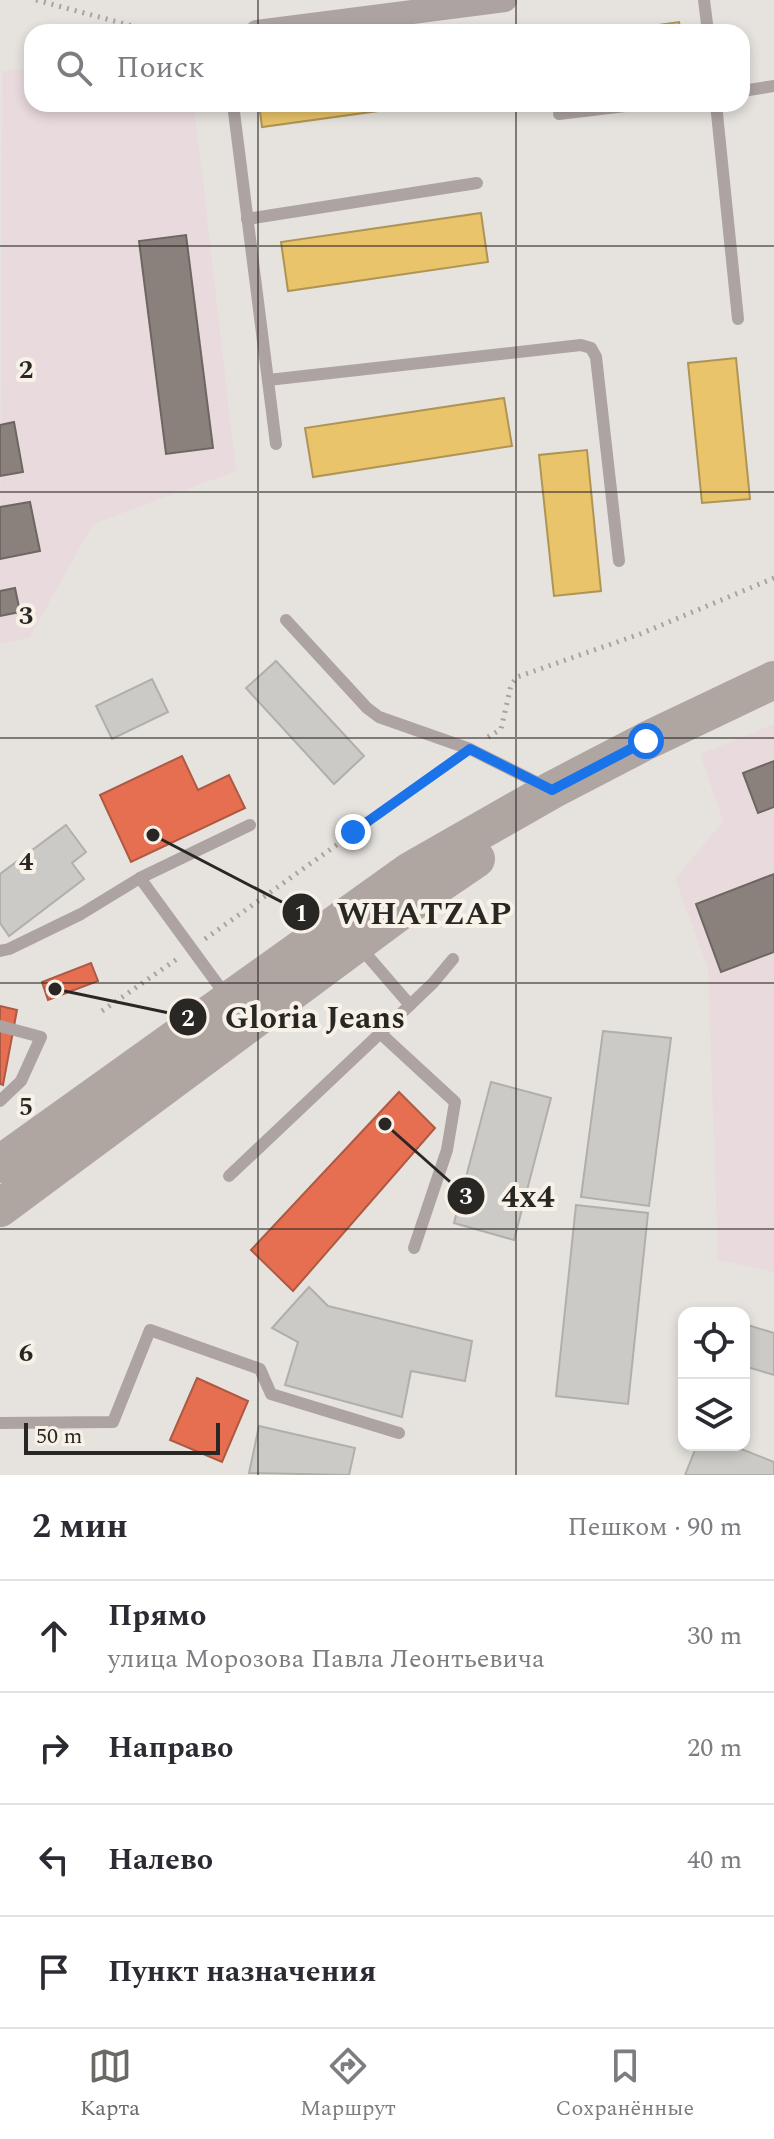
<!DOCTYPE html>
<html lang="ru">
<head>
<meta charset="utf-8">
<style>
	body { margin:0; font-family:Spectral,serif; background:#f7f7f7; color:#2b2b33 }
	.controls { position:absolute; right:24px; bottom:24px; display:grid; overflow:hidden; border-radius:16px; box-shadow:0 4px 12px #0003 }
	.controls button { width:72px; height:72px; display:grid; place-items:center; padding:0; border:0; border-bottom:2px solid #e1e1e2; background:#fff; color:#2b2b33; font:40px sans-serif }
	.scale { position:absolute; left:24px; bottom:20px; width:196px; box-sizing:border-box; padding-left:8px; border:4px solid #292723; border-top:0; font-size:22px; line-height:28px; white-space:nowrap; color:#292723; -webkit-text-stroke:6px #f7f1e8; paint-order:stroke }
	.stop { position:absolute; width:24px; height:24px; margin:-18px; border:6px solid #1a73e8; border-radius:50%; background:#fff }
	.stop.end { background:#1a73e8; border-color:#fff; box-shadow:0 2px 8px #0008 }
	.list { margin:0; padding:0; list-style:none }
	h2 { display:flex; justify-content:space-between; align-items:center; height:104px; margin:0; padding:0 32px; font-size:34px }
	h2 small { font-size:26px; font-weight:400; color:#7c7c81 }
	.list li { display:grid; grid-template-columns:52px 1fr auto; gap:24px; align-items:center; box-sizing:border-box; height:112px; padding:0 32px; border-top:2px solid #e1e1e2 }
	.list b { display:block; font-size:30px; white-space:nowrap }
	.list p { margin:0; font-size:26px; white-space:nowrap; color:#7c7c81 }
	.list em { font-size:26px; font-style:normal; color:#7c7c81 }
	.icon { flex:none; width:44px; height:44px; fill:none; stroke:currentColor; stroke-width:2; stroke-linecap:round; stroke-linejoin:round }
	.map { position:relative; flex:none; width:774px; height:1475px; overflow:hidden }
	.search { position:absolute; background:#fff; box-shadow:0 4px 12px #0003; left:24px; right:24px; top:24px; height:88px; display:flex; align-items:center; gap:20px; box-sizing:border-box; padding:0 28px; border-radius:24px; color:#7c7c81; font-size:30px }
	.sheet { height:552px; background:#fff }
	nav { display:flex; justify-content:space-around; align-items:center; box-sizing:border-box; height:112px; border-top:2px solid #e1e1e2; background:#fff; font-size:22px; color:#7c7c81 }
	nav a { display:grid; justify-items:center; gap:4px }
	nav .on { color:#6b6964 }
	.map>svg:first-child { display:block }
	.industrial { fill:#e9dadd }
	.homes { fill:#e9c46a; stroke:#af9555; stroke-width:2 }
	.shops { fill:#e76f51; stroke:#ae5943; stroke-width:2 }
	.industry { fill:#8a817c; stroke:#6d6661; stroke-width:2 }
	.building { fill:#cccac6; stroke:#b1afab; stroke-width:2 }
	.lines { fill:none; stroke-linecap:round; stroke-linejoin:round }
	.path { stroke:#a9a29f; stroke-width:5; stroke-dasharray:2 6; stroke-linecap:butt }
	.service { stroke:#ada3a2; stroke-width:12 }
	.minor { stroke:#ada3a2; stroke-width:24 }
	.primary { stroke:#afa6a2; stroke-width:38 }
	.route { stroke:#1a73e8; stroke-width:10 }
	.grid { fill:none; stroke:#292723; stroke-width:2; stroke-opacity:0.55 }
	.grid-label { font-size:26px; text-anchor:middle; font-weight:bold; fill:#292723; stroke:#f7f1e8; stroke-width:8; stroke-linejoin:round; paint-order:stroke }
	.leader { fill:none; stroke:#292723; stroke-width:3 }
	.callout-dot { fill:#292723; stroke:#f7f1e8; stroke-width:3 }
	.mark-label { font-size:24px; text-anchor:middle; font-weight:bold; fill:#fff }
	.callout-label { font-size:32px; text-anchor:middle; font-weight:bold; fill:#292723; stroke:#f7f1e8; stroke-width:8; stroke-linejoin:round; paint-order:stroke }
</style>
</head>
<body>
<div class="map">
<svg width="774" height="1475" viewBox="0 0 774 1475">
	<rect width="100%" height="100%" fill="#e6e3de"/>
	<g class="industrial">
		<path d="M32 68V104H194L236 471 93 524 29 638 0 644 2 71Z"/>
		<path d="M774 724V1272L718 1260 708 968 675 879 723 821 700 754Z"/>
	</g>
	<g class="homes">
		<path d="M679 22 681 32H608Z"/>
		<path d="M259 104H429L262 127Z"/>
		<path d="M481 213 488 262 288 291 281 242Z"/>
		<path d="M736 358 750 499 702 503 688 363Z"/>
		<path d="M504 398 512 446 313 477 305 428Z"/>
		<path d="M587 450 601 591 554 596 539 455Z"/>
	</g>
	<g class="shops">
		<path d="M182 756 198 790 229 775 245 808 131 862 100 795Z"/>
		<path d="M91 963 98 981 48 1000 42 982Z"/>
		<path d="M0 1006 17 1010 3 1085 0 1084Z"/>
		<path d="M399 1092 435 1128 293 1291 251 1250Z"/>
		<path d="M197 1378 248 1401 222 1462 170 1440Z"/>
	</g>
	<g class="industry">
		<path d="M186 235 213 448 166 454 139 241Z"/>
		<path d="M14 422 23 472 0 476V425Z"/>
		<path d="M30 502 40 551 0 559V507Z"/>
		<path d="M15 588 20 612 0 616V591Z"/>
		<path d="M774 761V807L758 813 743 773Z"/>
		<path d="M774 874V952L721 972 696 904Z"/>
	</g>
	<g class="building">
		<path d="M276 661 364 756 334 784 246 688Z"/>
		<path d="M152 679 168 712 112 739 96 706Z"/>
		<path d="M66 825 86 852 72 863 84 879 9 936 0 923V874Z"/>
		<path d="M603 1031 671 1038 649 1206 581 1197Z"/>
		<path d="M491 1082 551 1098 514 1240 454 1223Z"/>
		<path d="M576 1205 648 1213 628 1404 556 1396Z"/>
		<path d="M309 1287 328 1306 472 1341 465 1381 411 1371 402 1417 285 1385 298 1342 272 1328Z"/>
		<path d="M744 1324 774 1333V1375L744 1366Z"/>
		<path d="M259 1426 355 1448 349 1475 249 1473Z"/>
		<path d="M697 1445H731L774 1462V1475H685Z"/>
	</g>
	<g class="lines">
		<g class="path">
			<path d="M36 0 155 32"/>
			<path d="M488 737 501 729 511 685 517 677 640 634 774 578"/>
			<path d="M205 939 454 761"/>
			<path d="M102 1011 177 959"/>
		</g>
		<g class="service">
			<path d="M704 0 708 32"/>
			<path d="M742 91 774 86"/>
			<path d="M233 104 276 444"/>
			<path d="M716 104 738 319"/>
			<path d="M559 114 642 104"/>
			<path d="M247 219 477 183"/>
			<path d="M268 380 581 345 591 348 596 357 619 561"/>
			<path d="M286 620 367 708 379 717 470 749 546 787"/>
			<path d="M140 878 250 825"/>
			<path d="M0 951 9 949 81 914 140 878 227 997"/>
			<path d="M410 1005 433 983 453 959"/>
			<path d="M0 1026 41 1037 21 1081 0 1101"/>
			<path d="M380 1033 455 1102 447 1150 414 1248"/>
			<path d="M229 1176 410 1005 359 946"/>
			<path d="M0 1423 113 1422 150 1330 260 1369 271 1394 399 1433"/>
		</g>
		<path class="minor" d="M257 32 505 0"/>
		<g class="primary">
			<path d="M0 1164 410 871 552 790 646 741 774 680"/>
			<path d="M0 1208 414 901 476 859"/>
		</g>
	</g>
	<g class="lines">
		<path class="route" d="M353 832 470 749 552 790 646 741"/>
	</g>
	<path class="grid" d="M258 0V32M516 0V32M258 104V1475M516 104V1475M0 246H774M0 492H774M0 738H774M0 983H774M0 1229H774"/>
	<g class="grid-label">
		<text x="26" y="378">2</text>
		<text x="26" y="624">3</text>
		<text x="26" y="870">4</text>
		<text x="26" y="1115">5</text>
		<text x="26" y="1361">6</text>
	</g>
	<path class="leader" d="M153 835L301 912M55 989L188 1017M385 1124L466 1196"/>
	<g class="callout-dot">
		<circle cx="153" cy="835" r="8"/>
		<circle cx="55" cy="989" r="8"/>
		<circle cx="385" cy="1124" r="8"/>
		<circle cx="301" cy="912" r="20"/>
		<circle cx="188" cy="1017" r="20"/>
		<circle cx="466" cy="1196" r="20"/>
	</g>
	<g class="mark-label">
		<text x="301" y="921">1</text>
		<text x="188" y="1026">2</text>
		<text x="466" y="1204">3</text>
	</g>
	<g class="callout-label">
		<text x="424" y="924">WHATZAP</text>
		<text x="315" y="1028">Gloria Jeans</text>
		<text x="528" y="1207">4х4</text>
	</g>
</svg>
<div class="controls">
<button><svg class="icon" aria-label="locate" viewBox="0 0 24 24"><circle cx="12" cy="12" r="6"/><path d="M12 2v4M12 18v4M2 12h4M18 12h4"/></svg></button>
<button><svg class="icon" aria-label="layers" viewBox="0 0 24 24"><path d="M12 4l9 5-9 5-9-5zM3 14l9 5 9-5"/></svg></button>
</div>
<div class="scale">50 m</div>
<div class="stop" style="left:646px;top:741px"></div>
<div class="stop end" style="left:353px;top:832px"></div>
<div class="search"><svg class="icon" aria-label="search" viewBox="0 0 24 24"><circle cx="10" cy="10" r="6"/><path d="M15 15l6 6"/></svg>Поиск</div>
</div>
<section class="sheet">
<h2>2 мин<small>Пешком · 90 m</small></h2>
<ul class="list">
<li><svg class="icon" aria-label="ahead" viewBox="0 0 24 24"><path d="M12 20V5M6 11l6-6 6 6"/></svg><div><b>Прямо</b><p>улица Морозова Павла Леонтьевича</p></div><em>30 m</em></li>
<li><svg class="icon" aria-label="right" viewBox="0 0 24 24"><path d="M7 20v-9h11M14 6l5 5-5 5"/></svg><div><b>Направо</b></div><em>20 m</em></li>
<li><svg class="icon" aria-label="left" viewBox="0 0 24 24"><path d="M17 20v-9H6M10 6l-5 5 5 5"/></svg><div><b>Налево</b></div><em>40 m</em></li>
<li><svg class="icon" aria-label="arrive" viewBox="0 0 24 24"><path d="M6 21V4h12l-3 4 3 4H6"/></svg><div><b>Пункт назначения</b></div></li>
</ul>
</section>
<nav>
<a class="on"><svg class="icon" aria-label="map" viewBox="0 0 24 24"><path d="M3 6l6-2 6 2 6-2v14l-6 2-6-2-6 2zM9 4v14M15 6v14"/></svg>Карта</a>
<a><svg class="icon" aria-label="directions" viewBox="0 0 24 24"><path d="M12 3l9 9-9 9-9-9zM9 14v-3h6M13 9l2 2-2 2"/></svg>Маршрут</a>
<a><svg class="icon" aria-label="saved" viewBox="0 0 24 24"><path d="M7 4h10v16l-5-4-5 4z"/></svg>Сохранённые</a>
</nav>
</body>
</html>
